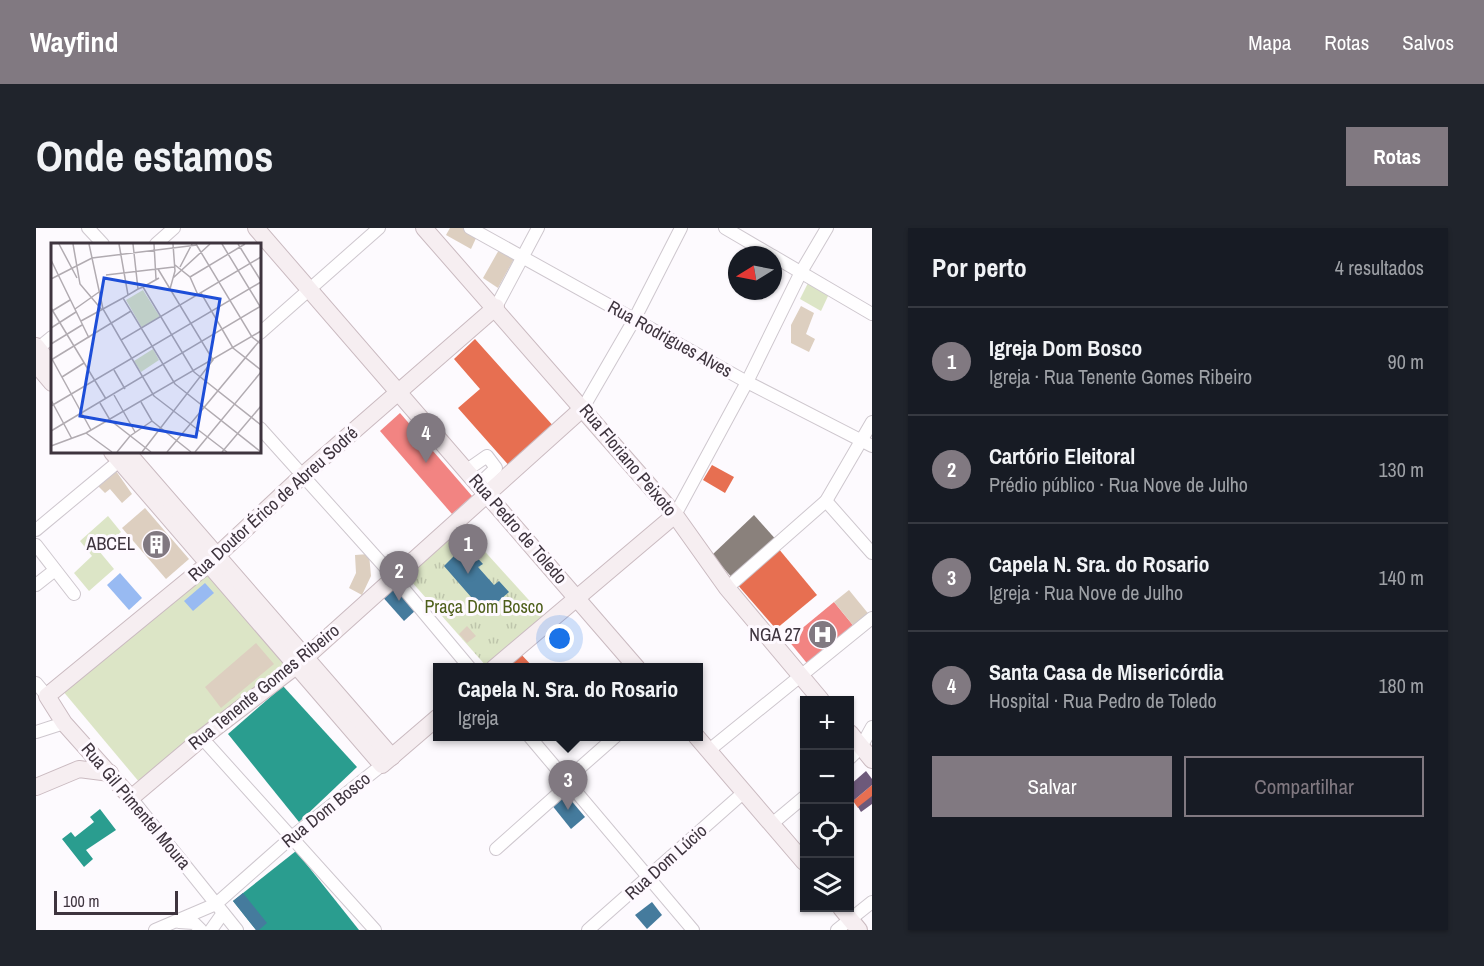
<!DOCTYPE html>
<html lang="pt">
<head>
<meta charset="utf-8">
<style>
	body { margin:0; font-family:"Archivo Narrow",sans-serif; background:#20242c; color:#f1f3f6 }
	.controls { position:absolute; right:18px; bottom:18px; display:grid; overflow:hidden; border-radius:0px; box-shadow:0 2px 4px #0004 }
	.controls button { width:54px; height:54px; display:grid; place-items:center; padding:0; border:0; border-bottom:2px solid #363941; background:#171b24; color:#f1f3f6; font:30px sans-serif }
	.compass { position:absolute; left:692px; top:18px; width:54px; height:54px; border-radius:50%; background:#171b24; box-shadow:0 2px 4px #0004; rotate:260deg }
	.scale { position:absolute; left:18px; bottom:15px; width:124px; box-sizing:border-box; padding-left:6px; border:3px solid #3e343e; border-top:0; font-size:16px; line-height:21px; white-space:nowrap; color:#3e343e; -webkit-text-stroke:4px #fef9ff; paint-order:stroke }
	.you { position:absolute; left:524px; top:411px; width:21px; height:21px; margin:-15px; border:4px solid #fff; border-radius:50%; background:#1a73e8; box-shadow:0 0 0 9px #1a73e833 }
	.badge { display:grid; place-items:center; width:39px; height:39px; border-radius:50%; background:#817981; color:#fff; font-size:20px; font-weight:700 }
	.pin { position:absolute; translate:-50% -50px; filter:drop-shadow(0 2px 3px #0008) }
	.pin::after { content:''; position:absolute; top:32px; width:21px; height:18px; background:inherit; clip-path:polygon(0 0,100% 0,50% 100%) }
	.popup { position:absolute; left:397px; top:435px; width:270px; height:78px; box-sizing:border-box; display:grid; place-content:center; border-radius:0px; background:#171b24; filter:drop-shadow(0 2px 4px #0005); font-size:20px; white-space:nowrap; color:#9ea1a6 }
	.popup b { font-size:22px; color:#f1f3f6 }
	.popup::after { content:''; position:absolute; left:50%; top:100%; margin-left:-12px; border:12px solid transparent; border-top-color:#171b24 }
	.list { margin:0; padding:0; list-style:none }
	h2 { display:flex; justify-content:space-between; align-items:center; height:78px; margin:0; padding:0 24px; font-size:26px }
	h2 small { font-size:20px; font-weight:400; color:#9ea1a6 }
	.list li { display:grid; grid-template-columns:39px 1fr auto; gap:18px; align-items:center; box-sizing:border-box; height:108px; padding:0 24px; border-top:2px solid #363941 }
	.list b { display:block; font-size:22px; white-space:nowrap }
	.list p { margin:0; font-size:20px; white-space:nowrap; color:#9ea1a6 }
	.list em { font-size:20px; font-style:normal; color:#9ea1a6 }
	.actions { display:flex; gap:12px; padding:18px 24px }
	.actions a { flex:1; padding:14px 0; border:2px solid #817981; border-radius:0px; text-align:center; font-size:21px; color:#817981 }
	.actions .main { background:#817981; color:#fff }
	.icon { flex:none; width:33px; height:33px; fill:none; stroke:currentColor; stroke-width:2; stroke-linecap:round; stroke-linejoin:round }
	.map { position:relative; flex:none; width:836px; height:702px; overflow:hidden; border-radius:0px }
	header { display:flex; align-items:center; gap:36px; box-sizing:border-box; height:84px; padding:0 30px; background:#817981; color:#fff }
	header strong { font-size:28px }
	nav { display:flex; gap:33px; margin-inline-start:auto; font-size:21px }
	.intro { display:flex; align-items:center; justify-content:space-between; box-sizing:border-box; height:144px; padding:0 36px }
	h1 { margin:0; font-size:42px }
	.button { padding:15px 27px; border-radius:0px; background:#817981; color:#fff; font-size:21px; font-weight:700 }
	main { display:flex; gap:36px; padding:0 36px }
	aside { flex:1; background:#171b24; border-radius:0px; box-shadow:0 2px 4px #0004 }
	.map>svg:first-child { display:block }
	.park { fill:url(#park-tufts) }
	.garden { fill:#dce5c6 }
	.water { fill:#98baf2 }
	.shops { fill:#e76f51 }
	.offices { fill:#6d597a }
	.schools { fill:#2a9d8f }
	.health { fill:#f28482 }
	.public { fill:#457b9d }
	.industry { fill:#8a817c }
	.building { fill:#ddcfc0 }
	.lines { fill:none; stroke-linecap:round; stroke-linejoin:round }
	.minor-casing { stroke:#cec7ce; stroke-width:14 }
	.major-casing { stroke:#cabac0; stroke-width:18 }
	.minor { stroke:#fffeff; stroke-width:12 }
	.major { stroke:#f6eef1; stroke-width:16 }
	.labels { text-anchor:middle; stroke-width:6; stroke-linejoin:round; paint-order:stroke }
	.street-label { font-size:18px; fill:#3e343e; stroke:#fef9ff }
	.poi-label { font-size:18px; fill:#3e343e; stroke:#fef9ff; text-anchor:end }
	.park-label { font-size:18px; fill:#4e5f1b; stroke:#fef9ff }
	.inset-road { fill:none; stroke:#b1abb1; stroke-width:1.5 }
	.view { fill:#1d4ed8; fill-opacity:0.15; stroke:#1d4ed8; stroke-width:3 }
	.inset-edge { fill:none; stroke:#3e343e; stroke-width:3 }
</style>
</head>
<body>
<header>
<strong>Wayfind</strong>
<nav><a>Mapa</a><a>Rotas</a><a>Salvos</a></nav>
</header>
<div class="intro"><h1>Onde estamos</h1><a class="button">Rotas</a></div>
<main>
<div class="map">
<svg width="836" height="702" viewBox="0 0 836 702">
	<defs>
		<pattern id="park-tufts" width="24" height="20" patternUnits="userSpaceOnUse" patternTransform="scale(1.5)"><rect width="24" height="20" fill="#dce5c6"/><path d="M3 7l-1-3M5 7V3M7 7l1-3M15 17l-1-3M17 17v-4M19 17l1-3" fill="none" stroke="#bec5ab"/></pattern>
	</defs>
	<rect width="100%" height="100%" fill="#fdfafe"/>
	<path class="park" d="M423 295 510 391 451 439 367 344Z"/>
	<g class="garden">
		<path d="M772 55 793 66 785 83 764 71Z"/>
		<path d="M72 288 85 304 63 323 78 341 53 363 38 345 56 328 44 313Z"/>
		<path d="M173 337 254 432 104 555 26 462Z"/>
	</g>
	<g class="water">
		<path d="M84 345 106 370 93 382 71 357Z"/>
		<path d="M169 355 178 365 157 383 148 373Z"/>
	</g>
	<g class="shops">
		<path d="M439 111 520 201 475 240 422 180 444 161 418 131Z"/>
		<path d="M676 237 698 249 689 265 667 252Z"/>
		<path d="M742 320 781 367 740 401 700 355Z"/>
		<path d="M482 423 498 440H462Z"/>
		<path d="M836 557V569L822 580 817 573Z"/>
	</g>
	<g class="offices">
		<path d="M830 543 836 551V557L817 573 814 569V557Z"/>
		<path d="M836 568V576L825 584 822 579Z"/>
	</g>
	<g class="schools">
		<path d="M247 458 321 539 263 594 192 506Z"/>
		<path d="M64 581 80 602 50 622 57 631 48 639 26 611 35 604 39 609 58 594 54 589Z"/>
		<path d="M260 623 323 702H220L197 673Z"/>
	</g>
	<g class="health">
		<path d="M364 185 436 268 416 286 344 203Z"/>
		<path d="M798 374 820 401 774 439 752 412Z"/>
	</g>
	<g class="public">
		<path d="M429 317 447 336 442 339 458 357 463 353 473 364 449 385 408 338Z"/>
		<path d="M357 354 381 381 368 393 344 366Z"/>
		<path d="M528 564 549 589 535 601 515 576Z"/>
		<path d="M207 665 231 695 223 702H220L197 673Z"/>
		<path d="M616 674 626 687 611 701 599 687Z"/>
	</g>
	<path class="industry" d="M718 287 743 315 698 352 676 327Z"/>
	<g class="building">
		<path d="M414 0H427L441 8 435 21 410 7Z"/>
		<path d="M464 20 479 29 462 60 447 50Z"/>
		<path d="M765 78 778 85 770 106 779 111 773 124 755 115V97Z"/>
		<path d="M80 243 96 266 86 275 74 261 69 265 61 257Z"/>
		<path d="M109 280 153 331 130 351 86 300Z"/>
		<path d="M333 326 335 348 326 367 313 360 320 345 319 327Z"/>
		<path d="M813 362 835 389 820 401 798 374Z"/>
		<path d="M431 398 440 408 431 415 423 406Z"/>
		<path d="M220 415 238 436 185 480 169 459Z"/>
	</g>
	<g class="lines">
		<defs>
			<g id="minor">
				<path d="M52 0 67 16"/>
				<path d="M434 0 711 154 836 218"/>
				<path d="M689 0 735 27"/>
				<path d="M120 16 138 0"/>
				<path d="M737 28 836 86"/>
				<path d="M460 79 502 0"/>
				<path d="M224 105 343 0"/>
				<path d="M0 122 16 109"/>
				<path d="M547 180 598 92 645 0"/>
				<path d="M224 200 357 348 434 440"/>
				<path d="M431 242 451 228 460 240 443 256"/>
				<path d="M790 273 836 325"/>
				<path d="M639 287 711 154 765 44 791 0"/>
				<path d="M0 302 89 228"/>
				<path d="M0 317 38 366"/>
				<path d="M0 357 19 342"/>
				<path d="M691 360 790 273 836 194"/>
				<path d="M0 455 11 468"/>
				<path d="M0 504 28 495"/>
				<path d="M493 508 657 702"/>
				<path d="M166 510 339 702"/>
				<path d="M672 523 836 390"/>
				<path d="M814 530 825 519 836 499"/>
				<path d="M530 552 580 508"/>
				<path d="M95 570 201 702"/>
				<path d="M737 595 768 569"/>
				<path d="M460 621 533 556"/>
				<path d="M143 694 158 695 165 702"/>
				<path d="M119 702 180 676 257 608 346 537"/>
				<path d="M175 702 187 685"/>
				<path d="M552 702 707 565"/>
				<path d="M801 702 836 674"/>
			</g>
			<g id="major">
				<path d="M220 0 601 440"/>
				<path d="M388 0 639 287 691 360 785 472"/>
				<path d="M460 79 266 248 172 336 11 468 28 495 95 570 166 510 260 438 547 180"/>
				<path d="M0 118 16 138"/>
				<path d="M0 136 16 155"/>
				<path d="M76 224 346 537 402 489"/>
				<path d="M91 224 356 529"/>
				<path d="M458 440 639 287"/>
				<path d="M814 505 836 532"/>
				<path d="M660 508 768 634"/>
				<path d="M0 559 43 541 74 545"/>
				<path d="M805 680 823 702"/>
			</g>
		</defs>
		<use href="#minor" class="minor-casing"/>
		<use href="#major" class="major-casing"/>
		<use href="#minor" class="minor"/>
		<use href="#major" class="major"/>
	</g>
	<defs>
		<symbol id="building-disc" viewBox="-11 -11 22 22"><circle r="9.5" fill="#817981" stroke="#fef9ff"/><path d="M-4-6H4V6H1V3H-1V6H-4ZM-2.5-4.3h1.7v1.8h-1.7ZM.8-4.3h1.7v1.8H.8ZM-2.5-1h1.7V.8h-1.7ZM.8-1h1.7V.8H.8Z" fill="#fff"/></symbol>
		<symbol id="hospital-disc" viewBox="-11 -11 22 22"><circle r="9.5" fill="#817981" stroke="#fef9ff"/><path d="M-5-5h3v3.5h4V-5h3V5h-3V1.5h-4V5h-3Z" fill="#fff"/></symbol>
	</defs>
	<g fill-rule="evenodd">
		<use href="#building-disc" x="104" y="300" width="33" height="33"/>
		<use href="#hospital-disc" x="770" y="390" width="33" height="33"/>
	</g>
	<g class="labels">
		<g class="street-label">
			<text transform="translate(634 111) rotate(29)" y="6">Rua Rodrigues Alves</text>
			<text transform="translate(592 232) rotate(50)" y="6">Rua Floriano Peixoto</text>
			<text transform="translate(237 276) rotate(-42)" y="6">Rua Doutor Érico de Abreu Sodré</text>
			<text transform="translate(482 301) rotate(49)" y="6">Rua Pedro de Toledo</text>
			<text transform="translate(228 459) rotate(-39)" y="6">Rua Tenente Gomes Ribeiro</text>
			<text transform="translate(100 578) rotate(50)" y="6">Rua Gil Pimentel Moura</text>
			<text transform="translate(290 582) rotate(-39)" y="6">Rua Dom Bosco</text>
			<text transform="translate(630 634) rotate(-42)" y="6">Rua Dom Lúcio</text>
		</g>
		<g class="poi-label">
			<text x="99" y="322">ABCEL</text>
			<text x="765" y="413">NGA 27</text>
		</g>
		<g class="park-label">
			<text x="448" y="385">Praça Dom Bosco</text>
		</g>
	</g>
	<g transform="translate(15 15)">
		<rect width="210" height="210" fill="#fdfafe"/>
		<path d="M102 106 108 117 90 129 83 118Z" fill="#dce5c6"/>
		<path d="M92 47 109 74 91 85 75 57Z" fill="#dce5c6"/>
		<path class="inset-road" d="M8 1 26 35M22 1 29 41 51 67M38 1 52 66 70 97M68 1 77 52M82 1 87 46M103 1 105 36M145 1 201 94 210 101M171 1 210 65M187 1 210 38M0 17 38 95M124 22 139 34 147 52M129 24 141 1M55 32 123 24M139 34 194 1M122 35 159 1M0 36 41 15 146 2M92 44 108 35M119 46 124 28 122 1M150 50 182 105 210 127M0 65 55 156M24 66 48 49M1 68 19 57M30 78 72 55M0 85 25 69M0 101 31 82M1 116 40 187M0 117 80 68M63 127 74 146M143 129 210 182M11 134 33 120M124 141 210 209M124 141 72 55 87 46 92 44 143 129M63 152 84 189M103 153 176 209M103 153 70 97 210 14M0 157 21 196M90 159 101 178 140 209M49 160 59 177 100 209M0 163 210 39M0 188 210 63M35 190 61 209M0 203 35 190 210 88M66 209 79 193 101 178M91 209 162 117 107 26M116 209 210 96M144 209 210 129M171 209 210 163"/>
		<path class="view" d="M53 35 169 56 145 194 29 173Z"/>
		<rect width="210" height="210" class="inset-edge"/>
	</g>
</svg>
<div class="controls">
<button>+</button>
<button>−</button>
<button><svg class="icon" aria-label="locate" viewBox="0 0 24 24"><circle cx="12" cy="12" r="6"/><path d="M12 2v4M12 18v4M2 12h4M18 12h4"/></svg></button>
<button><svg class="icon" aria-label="layers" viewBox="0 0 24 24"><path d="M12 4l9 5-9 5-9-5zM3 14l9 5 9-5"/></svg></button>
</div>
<svg class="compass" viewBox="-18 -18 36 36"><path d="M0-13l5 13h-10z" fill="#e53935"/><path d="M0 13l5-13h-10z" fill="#9ea1a6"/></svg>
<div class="scale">100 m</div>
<div class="you"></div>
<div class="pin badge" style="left:432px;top:346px">1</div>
<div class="pin badge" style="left:363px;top:373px">2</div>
<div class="pin badge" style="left:532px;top:582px">3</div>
<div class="popup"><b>Capela N. Sra. do Rosario</b>Igreja</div>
<div class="pin badge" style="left:390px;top:235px">4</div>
</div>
<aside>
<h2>Por perto<small>4 resultados</small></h2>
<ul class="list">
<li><span class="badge">1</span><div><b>Igreja Dom Bosco</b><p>Igreja · Rua Tenente Gomes Ribeiro</p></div><em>90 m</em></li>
<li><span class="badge">2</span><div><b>Cartório Eleitoral</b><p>Prédio público · Rua Nove de Julho</p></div><em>130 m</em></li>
<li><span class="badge">3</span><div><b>Capela N. Sra. do Rosario</b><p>Igreja · Rua Nove de Julho</p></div><em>140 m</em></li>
<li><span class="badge">4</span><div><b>Santa Casa de Misericórdia</b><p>Hospital · Rua Pedro de Toledo</p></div><em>180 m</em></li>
</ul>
<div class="actions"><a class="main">Salvar</a><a>Compartilhar</a></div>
</aside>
</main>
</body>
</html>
